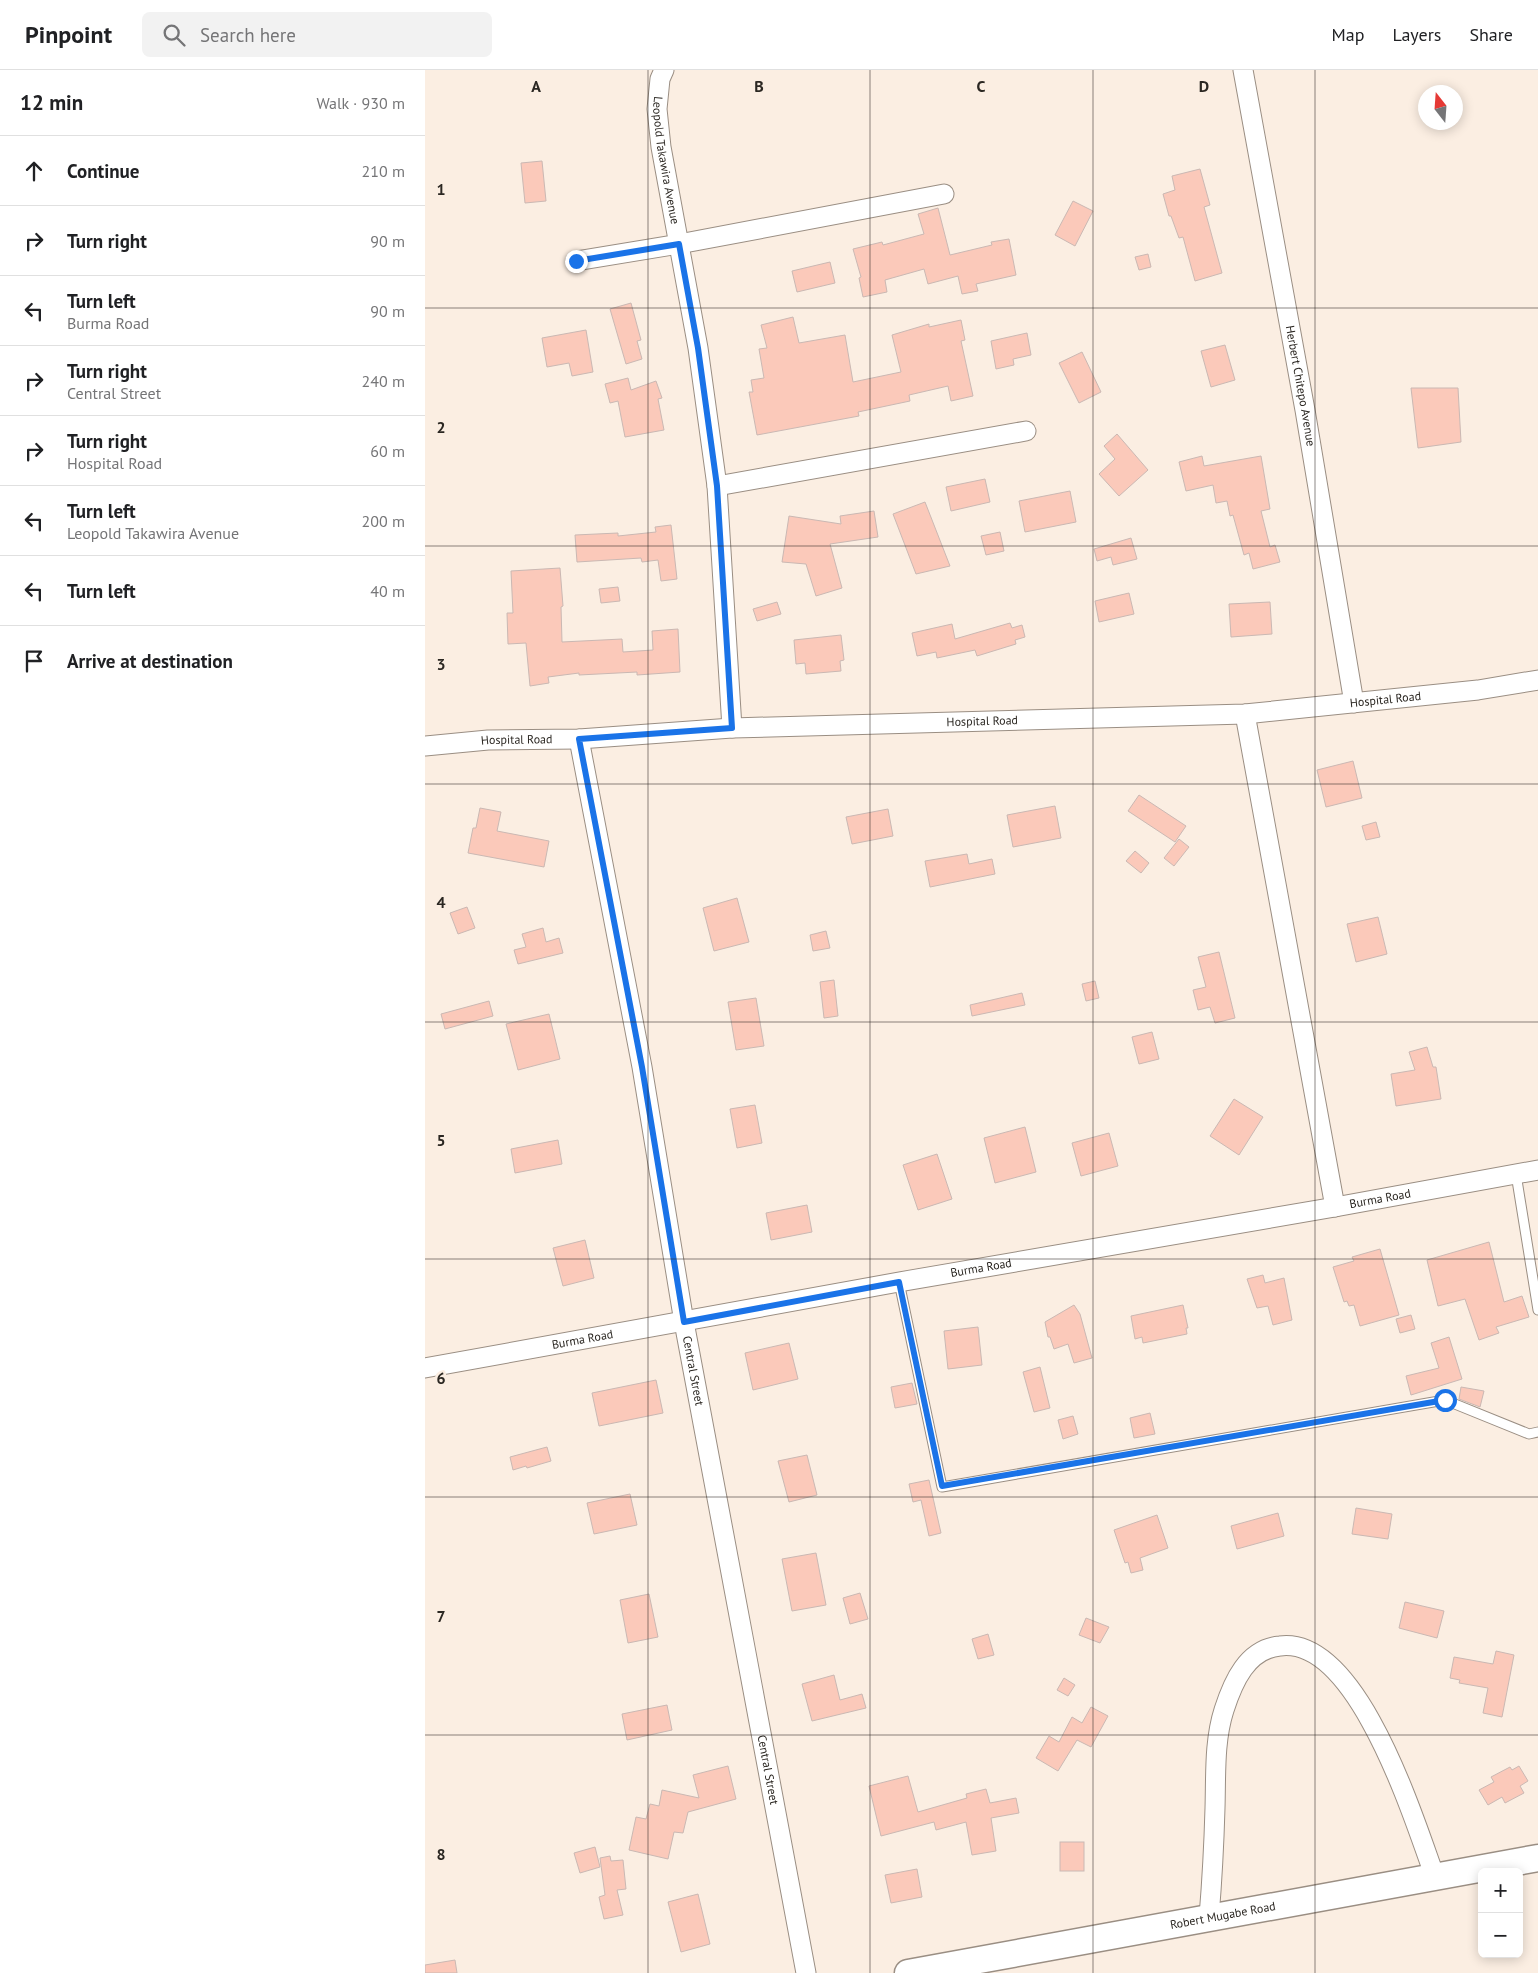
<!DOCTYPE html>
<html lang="en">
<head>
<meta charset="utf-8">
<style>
	body { margin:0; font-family:"PT Sans",sans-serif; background:#f2f2f2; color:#202124 }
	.controls { position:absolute; right:15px; bottom:15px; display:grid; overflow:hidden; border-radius:8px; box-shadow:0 2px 12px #0003 }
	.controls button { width:45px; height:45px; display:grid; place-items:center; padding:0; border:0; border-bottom:1px solid #e0e0e0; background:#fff; color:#202124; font:25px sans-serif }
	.compass { position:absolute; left:993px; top:15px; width:45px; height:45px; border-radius:50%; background:#fff; box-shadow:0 2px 12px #0003; rotate:343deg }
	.stop { position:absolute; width:15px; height:15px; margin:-11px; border:4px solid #1a73e8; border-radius:50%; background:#fff }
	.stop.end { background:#1a73e8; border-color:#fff; box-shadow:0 1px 5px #0008 }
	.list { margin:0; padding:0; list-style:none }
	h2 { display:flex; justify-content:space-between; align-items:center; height:65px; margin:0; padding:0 20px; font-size:21px }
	h2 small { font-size:16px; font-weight:400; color:#757577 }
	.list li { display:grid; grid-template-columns:32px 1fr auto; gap:15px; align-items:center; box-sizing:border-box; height:70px; padding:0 20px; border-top:1px solid #e0e0e0 }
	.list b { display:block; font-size:19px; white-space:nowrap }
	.list p { margin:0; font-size:16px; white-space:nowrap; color:#757577 }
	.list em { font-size:16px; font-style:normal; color:#757577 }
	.icon { flex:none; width:28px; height:28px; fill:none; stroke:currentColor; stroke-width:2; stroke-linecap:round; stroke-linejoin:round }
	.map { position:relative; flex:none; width:1113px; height:1903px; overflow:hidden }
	header { display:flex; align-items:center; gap:30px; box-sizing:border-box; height:70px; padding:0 25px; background:#fff; border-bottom:1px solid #e0e0e0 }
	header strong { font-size:24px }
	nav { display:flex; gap:28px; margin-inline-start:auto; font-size:18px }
	.search { width:350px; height:45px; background:#f2f2f2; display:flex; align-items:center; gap:12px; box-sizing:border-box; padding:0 18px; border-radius:8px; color:#757577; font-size:19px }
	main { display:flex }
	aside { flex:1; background:#fff }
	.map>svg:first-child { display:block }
	.building { fill:#fbc9ba; stroke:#cab8b3 }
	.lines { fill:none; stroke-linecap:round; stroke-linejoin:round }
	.service-casing { stroke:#9a8e83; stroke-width:11 }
	.minor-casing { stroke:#9a8e83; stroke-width:21 }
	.secondary-casing { stroke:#9a8e83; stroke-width:29 }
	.service { stroke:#fff; stroke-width:9 }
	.minor { stroke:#fff; stroke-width:19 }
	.secondary { stroke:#fff; stroke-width:26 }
	.route { stroke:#1a73e8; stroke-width:6 }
	.grid { fill:none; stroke:#2b2722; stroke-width:1; stroke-opacity:0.55 }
	.labels { text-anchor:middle; stroke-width:5; stroke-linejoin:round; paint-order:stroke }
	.street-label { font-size:12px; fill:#2b2722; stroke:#fbeee2 }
	.grid-label { font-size:16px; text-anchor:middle; font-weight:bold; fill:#2b2722; stroke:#fbeee2; stroke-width:5; stroke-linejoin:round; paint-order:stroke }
</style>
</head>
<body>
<header>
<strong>Pinpoint</strong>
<div class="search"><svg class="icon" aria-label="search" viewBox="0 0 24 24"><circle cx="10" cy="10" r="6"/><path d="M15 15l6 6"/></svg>Search here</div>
<nav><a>Map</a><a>Layers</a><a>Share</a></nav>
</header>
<main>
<aside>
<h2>12 min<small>Walk · 930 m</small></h2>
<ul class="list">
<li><svg class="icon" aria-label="ahead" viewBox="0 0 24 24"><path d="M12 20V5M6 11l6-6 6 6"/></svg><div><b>Continue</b></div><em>210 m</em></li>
<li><svg class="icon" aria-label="right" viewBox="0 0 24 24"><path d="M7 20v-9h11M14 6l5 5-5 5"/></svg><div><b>Turn right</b></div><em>90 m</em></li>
<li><svg class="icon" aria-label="left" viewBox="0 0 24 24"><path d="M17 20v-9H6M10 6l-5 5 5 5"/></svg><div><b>Turn left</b><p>Burma Road</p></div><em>90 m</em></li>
<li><svg class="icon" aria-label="right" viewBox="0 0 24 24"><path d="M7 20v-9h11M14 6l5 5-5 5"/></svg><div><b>Turn right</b><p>Central Street</p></div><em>240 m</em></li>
<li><svg class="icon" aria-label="right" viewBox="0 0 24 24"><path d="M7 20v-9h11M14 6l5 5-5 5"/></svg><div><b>Turn right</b><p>Hospital Road</p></div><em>60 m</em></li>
<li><svg class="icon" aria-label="left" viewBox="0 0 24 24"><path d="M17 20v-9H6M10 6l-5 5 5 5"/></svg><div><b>Turn left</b><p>Leopold Takawira Avenue</p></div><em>200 m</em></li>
<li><svg class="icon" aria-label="left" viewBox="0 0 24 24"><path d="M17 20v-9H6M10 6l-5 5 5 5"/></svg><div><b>Turn left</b></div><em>40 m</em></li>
<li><svg class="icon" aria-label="arrive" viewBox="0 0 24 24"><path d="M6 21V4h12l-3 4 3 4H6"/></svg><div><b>Arrive at destination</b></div></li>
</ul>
</aside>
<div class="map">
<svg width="1113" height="1903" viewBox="0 0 1113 1903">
	<rect width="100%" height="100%" fill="#fbeee2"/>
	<g class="building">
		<path d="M117 91 121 131 100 133 96 93Z"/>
		<path d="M775 99 785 135 779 137 797 203 770 211 758 167 754 168 746 146H744L738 124 750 120 747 106Z"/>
		<path d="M648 131 668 141 650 176 630 165Z"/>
		<path d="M513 138 525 185 567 175 566 172 584 169 591 205 551 214 553 221 537 224 533 206 503 214 499 199 460 210 462 222 438 227 434 208 436 207 428 179 457 172 458 175 499 164 493 144Z"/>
		<path d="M723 184 726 197 714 200 710 187Z"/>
		<path d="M405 192 410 213 372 222 367 201Z"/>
		<path d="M206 233 216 270 212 271 217 289 201 294 185 239Z"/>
		<path d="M368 247 374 273 420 265 428 312 476 302 467 265 504 254V257L536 250 540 270 536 271 548 326 526 331 523 316 484 325 485 331 433 342 434 346 332 365 324 322H328L326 310 339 308 334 279 342 278 336 255Z"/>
		<path d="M161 260 168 302 147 306 144 293 122 297 117 268Z"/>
		<path d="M602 263 606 285 588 289 589 295 571 299 566 271Z"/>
		<path d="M800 275 810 310 786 317 776 281Z"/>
		<path d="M657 282 676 322 654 333 634 293Z"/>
		<path d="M203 308 206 320 231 311 237 328 233 329 239 360 200 367 193 331 185 333 180 314Z"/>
		<path d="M986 318H1033L1036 372 993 378Z"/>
		<path d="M692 364 723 400 694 426 674 404 690 389 679 376Z"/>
		<path d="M777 386 779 396 836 386 845 439 836 441 845 477 850 475 855 492 828 499 824 483 819 485 808 445 805 446 802 431 791 433 788 415 761 421 754 392Z"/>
		<path d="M560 409 565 432 526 441 521 417Z"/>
		<path d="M645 421 651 452 600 462 594 431Z"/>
		<path d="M500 432 525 496 491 504 468 444Z"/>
		<path d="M449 441 453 467 405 474 417 518 391 526 381 494 357 492 364 446 416 454 415 446Z"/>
		<path d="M246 455 252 509 236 511 233 490 217 492 216 488 152 492 150 465 193 463V466L231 462 230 457Z"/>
		<path d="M575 462 579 481 561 485 556 466Z"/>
		<path d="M706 468 712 489 688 495 686 487 672 491 669 479Z"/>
		<path d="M135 498 138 536 136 537 137 572 197 569 198 582 228 580 227 561 253 559 255 602 212 605V602L154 605V603L123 607 124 613 105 616 101 573 83 574 82 543H88L86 501Z"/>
		<path d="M193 517 195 531 176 533 174 519Z"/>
		<path d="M704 523 709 544 674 552 670 531Z"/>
		<path d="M352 532 356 544 332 551 328 539Z"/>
		<path d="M845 532 847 564 806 567 804 534Z"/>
		<path d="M585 553 587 558 597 555 600 567 590 570 591 574 552 586 550 580 512 588 511 582 492 586 487 563 527 554 530 569Z"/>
		<path d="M416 565 419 590 415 591 416 601 381 604 380 593 371 594 369 570Z"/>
		<path d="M928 691 937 728 901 737 892 700Z"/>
		<path d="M714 725 761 756 750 772 703 741Z"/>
		<path d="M630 736 636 768 588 777 582 745Z"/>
		<path d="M55 738 76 742 72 761 124 771 119 797 43 783 48 758H51Z"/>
		<path d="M463 739 468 766 427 774 421 747Z"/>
		<path d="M951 752 955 767 941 770 937 756Z"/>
		<path d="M754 769 764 777 749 796 739 788Z"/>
		<path d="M710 781 724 793 716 803 701 791Z"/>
		<path d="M542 784 544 794 567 789 570 804 505 817 500 791Z"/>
		<path d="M312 828 324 872 289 881 278 838Z"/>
		<path d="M42 837 50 858 33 864 25 843Z"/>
		<path d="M953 847 962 884 931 892 922 854Z"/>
		<path d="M118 858 121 872 134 868 138 883 93 894 89 880 101 877 97 864Z"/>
		<path d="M401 861 405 878 388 881 385 865Z"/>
		<path d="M794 882 810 948 790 953 785 937 773 940 768 920 781 917 773 887Z"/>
		<path d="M409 910 413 946 399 948 395 912Z"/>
		<path d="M670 911 674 928 661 931 657 914Z"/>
		<path d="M597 923 600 935 547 946 545 935Z"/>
		<path d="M331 928 339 976 311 980 303 932Z"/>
		<path d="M64 931 68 946 20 959 16 944Z"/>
		<path d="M124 944 135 989 93 1000 81 954Z"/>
		<path d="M727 962 734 989 714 994 707 967Z"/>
		<path d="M1002 977 1008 997H1011L1016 1029 971 1036 966 1004 990 1000 984 982Z"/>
		<path d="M809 1029 838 1047 814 1085 785 1066Z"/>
		<path d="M330 1035 337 1073 312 1078 305 1039Z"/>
		<path d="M600 1057 611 1102 570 1113 559 1068Z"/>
		<path d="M684 1063 693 1096 656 1106 647 1073Z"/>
		<path d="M133 1070 137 1094 90 1103 86 1079Z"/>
		<path d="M512 1084 527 1129 493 1140 478 1095Z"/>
		<path d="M382 1135 387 1162 346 1170 341 1143Z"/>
		<path d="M160 1170 169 1208 138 1216 128 1178Z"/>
		<path d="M1064 1172 1079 1232 1097 1226 1104 1247 1071 1257 1074 1263 1054 1270 1040 1229 1013 1236 1002 1190Z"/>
		<path d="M955 1179 974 1245 935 1256 929 1235 924 1236 922 1231 919 1232 908 1197 929 1191 927 1187Z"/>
		<path d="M838 1205 840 1213 859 1208 867 1250 848 1255 843 1236 832 1238 822 1209Z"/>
		<path d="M649 1235 655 1244 667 1288 649 1293 643 1274 629 1279 625 1267H623L620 1252Z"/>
		<path d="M758 1235 763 1258H761L762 1264 718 1273 717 1267 710 1269 706 1246Z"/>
		<path d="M986 1245 990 1259 975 1263 971 1249Z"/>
		<path d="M553 1257 557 1295 523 1299 519 1261Z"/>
		<path d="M1024 1267 1037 1309 986 1325 981 1306 1014 1298 1006 1273Z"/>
		<path d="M364 1273 373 1309 328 1320 320 1283Z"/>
		<path d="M615 1297 625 1338 609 1342 598 1302Z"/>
		<path d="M231 1310 238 1343 174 1356 167 1323Z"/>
		<path d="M487 1313 492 1334 470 1338 466 1317Z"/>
		<path d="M1036 1317 1059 1321 1055 1337 1034 1329Z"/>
		<path d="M725 1343 730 1364 709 1368 705 1348Z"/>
		<path d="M648 1346 653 1364 638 1369 633 1350Z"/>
		<path d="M122 1377 126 1391 102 1398 101 1396 88 1400 85 1387Z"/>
		<path d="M382 1385 392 1425 364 1432 353 1391Z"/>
		<path d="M504 1410 516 1463 504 1466 496 1430 488 1432 484 1414Z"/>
		<path d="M205 1424 212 1455 169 1464 162 1433Z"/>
		<path d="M931 1438 967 1444 963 1469 927 1464Z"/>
		<path d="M853 1443 859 1466 812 1479 806 1456Z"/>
		<path d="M732 1445 743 1478 715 1488 718 1500 706 1503 703 1492 700 1493 689 1460Z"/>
		<path d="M391 1483 401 1535 367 1541 357 1489Z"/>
		<path d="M435 1523 443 1549 425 1554 418 1528Z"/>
		<path d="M224 1524 233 1567 203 1573 195 1530Z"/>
		<path d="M980 1532 1019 1541 1012 1568 974 1558Z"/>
		<path d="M661 1548 684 1557 675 1573 654 1565Z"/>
		<path d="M563 1564 569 1585 553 1589 547 1569Z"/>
		<path d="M1071 1581 1089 1585 1077 1647 1058 1643 1063 1618 1034 1613 1035 1610 1025 1608 1029 1587 1068 1594Z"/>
		<path d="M409 1605 415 1630 437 1624 441 1638 387 1651 377 1614Z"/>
		<path d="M639 1608 650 1615 643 1626 632 1620Z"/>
		<path d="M242 1635 247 1660 202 1670 197 1644Z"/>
		<path d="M666 1637 683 1646 666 1677 652 1670 633 1701 611 1688 624 1666 634 1672 647 1647 657 1653Z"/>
		<path d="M303 1696 311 1729 263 1742 258 1763 249 1762 243 1789 204 1780 211 1747 221 1749 225 1734 234 1736 237 1720 274 1728 268 1705Z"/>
		<path d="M1094 1696 1103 1711 1095 1716 1099 1723 1080 1733 1077 1727 1063 1735 1054 1720 1069 1712 1066 1707 1085 1697 1087 1700Z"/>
		<path d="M483 1706 493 1742 542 1728 541 1724 561 1719 565 1733 591 1728 594 1743 566 1748 571 1781 547 1785 541 1752 511 1760 509 1752 456 1766 444 1716Z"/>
		<rect x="635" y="1772" width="24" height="29"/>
		<path d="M170 1777 175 1797 155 1803 149 1783Z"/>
		<path d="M185 1786 186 1791 198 1790 201 1819 192 1820 198 1845 179 1849 174 1827 180 1825 175 1788Z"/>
		<path d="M492 1799 497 1827 466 1833 460 1805Z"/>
		<path d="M273 1824 285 1874 256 1882 243 1832Z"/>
		<path d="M30 1890 32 1903H0V1895Z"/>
	</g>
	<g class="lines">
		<defs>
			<g id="service">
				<path d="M1091 1104 1113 1240"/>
				<path d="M474 1212 517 1417 1020 1330 1104 1364 1113 1362"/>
			</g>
			<g id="minor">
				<path id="s1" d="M239 0 235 9 232 39 236 77 273 278 292 416 307 658"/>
				<path id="s2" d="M818 0 880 340 929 633"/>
				<path d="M151 191 254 174 519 124"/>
				<path d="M292 416 601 361"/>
				<path d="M820 644 910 1137"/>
				<path id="s3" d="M154 669 217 997 259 1252 381 1903"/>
				<path id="s4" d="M0 676 63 670 154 669 307 658 820 644 1053 620 1113 610"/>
				<path id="s5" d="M0 1298 474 1212 910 1137 1113 1100"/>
				<path d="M784 1847C787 1811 789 1774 790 1738 791 1706 789 1671 799 1640 808 1612 822 1579 855 1576 933 1566 989 1750 1010 1807"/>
			</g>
			<g id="secondary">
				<path id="s6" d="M483 1903 1113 1788"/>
			</g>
		</defs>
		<use href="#service" class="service-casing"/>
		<use href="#minor" class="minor-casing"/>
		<use href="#secondary" class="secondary-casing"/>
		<use href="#service" class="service"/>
		<use href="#minor" class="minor"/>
		<use href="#secondary" class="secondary"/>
	</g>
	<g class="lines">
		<path class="route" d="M151 191 254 174 273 278 292 416 307 658 154 669 217 997 259 1252 474 1212 517 1416 1020 1330"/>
	</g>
	<path class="grid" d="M223 0V1903M445 0V1903M668 0V1903M890 0V1903M0 238H1113M0 476H1113M0 714H1113M0 952H1113M0 1189H1113M0 1427H1113M0 1665H1113"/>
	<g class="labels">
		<g class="street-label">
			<text dy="4" stroke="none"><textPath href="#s1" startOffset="92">Leopold Takawira Avenue</textPath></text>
			<text dy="4" stroke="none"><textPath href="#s2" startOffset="321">Herbert Chitepo Avenue</textPath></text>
			<text dy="4" stroke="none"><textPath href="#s4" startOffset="962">Hospital Road</textPath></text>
			<text dy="4" stroke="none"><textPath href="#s4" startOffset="558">Hospital Road</textPath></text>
			<text dy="4" stroke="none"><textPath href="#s4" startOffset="92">Hospital Road</textPath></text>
			<text dy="4" stroke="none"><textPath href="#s5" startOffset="970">Burma Road</textPath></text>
			<text dy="4" stroke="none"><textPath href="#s5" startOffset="565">Burma Road</textPath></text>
			<text dy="4" stroke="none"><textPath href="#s5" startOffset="160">Burma Road</textPath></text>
			<text dy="4" stroke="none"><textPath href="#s3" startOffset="642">Central Street</textPath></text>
			<text dy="4" stroke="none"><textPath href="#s3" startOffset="1048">Central Street</textPath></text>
			<text dy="4" stroke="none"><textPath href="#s6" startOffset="320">Robert Mugabe Road</textPath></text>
		</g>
	</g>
	<g class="grid-label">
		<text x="111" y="22">A</text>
		<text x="334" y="22">B</text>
		<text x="556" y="22">C</text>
		<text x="779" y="22">D</text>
		<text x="16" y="125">1</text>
		<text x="16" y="363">2</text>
		<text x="16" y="600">3</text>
		<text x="16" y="838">4</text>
		<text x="16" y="1076">5</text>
		<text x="16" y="1314">6</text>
		<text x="16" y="1552">7</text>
		<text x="16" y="1790">8</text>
	</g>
</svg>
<div class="controls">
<button>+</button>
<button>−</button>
</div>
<svg class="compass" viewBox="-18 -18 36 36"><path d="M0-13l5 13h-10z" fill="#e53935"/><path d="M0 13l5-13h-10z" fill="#757577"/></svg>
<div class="stop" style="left:1020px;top:1330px"></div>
<div class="stop end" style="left:151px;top:191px"></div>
</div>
</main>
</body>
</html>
